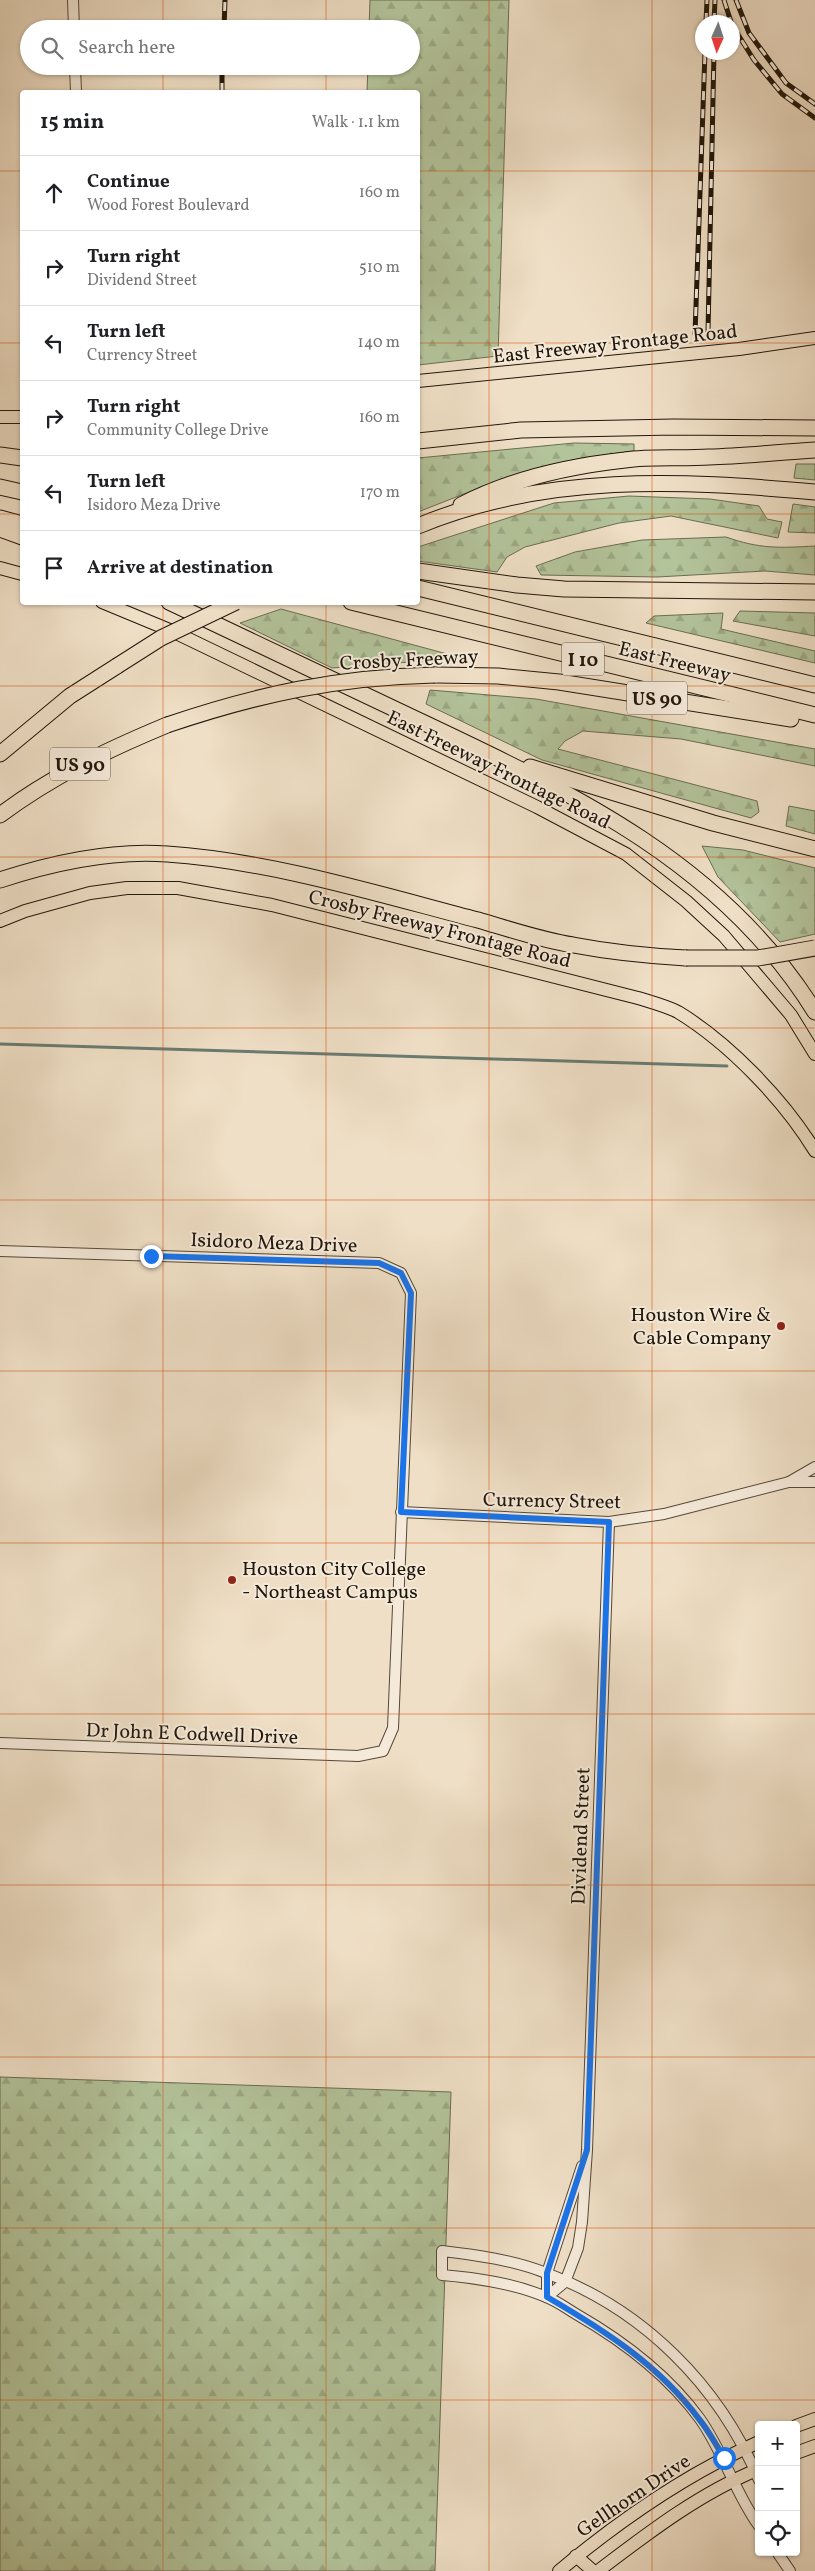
<!DOCTYPE html>
<html lang="en">
<head>
<meta charset="utf-8">
<style>
	body { margin:0; font-family:Vollkorn,serif; background:#f2f2f2; color:#202124 }
	.controls { position:absolute; right:15px; bottom:15px; display:grid; overflow:hidden; border-radius:5px; box-shadow:0 1px 4px #0004 }
	.controls button { width:45px; height:45px; display:grid; place-items:center; padding:0; border:0; border-bottom:1px solid #e0e0e0; background:#fff; color:#202124; font:25px sans-serif }
	.compass { position:absolute; left:695px; top:15px; width:45px; height:45px; border-radius:50%; background:#fff; box-shadow:0 1px 4px #0004; rotate:183deg }
	.stop { position:absolute; width:15px; height:15px; margin:-11px; border:4px solid #1a73e8; border-radius:50%; background:#fff }
	.stop.end { background:#1a73e8; border-color:#fff; box-shadow:0 1px 5px #0008 }
	.list { margin:0; padding:0; list-style:none }
	h2 { display:flex; justify-content:space-between; align-items:center; height:65px; margin:0; padding:0 20px; font-size:21px }
	h2 small { font-size:16px; font-weight:400; color:#757577 }
	.list li { display:grid; grid-template-columns:32px 1fr auto; gap:15px; align-items:center; box-sizing:border-box; height:75px; padding:0 20px; border-top:1px solid #e0e0e0 }
	.list b { display:block; font-size:19px; white-space:nowrap }
	.list p { margin:0; font-size:16px; white-space:nowrap; color:#757577 }
	.list em { font-size:16px; font-style:normal; color:#757577 }
	.icon { flex:none; width:28px; height:28px; fill:none; stroke:currentColor; stroke-width:2; stroke-linecap:round; stroke-linejoin:round }
	.map { position:relative; flex:none; width:815px; height:2571px; overflow:hidden }
	.search { position:absolute; background:#fff; box-shadow:0 1px 4px #0004; left:20px; top:20px; width:400px; height:55px; display:flex; align-items:center; gap:12px; box-sizing:border-box; padding:0 18px; border-radius:28px; color:#757577; font-size:19px }
	.panel { position:absolute; background:#fff; box-shadow:0 1px 4px #0004; left:20px; top:90px; width:400px; height:515px; border-radius:5px }
	.map>svg:first-child { display:block }
	.forest { fill:url(#forest-firs); stroke:#6a6d52 }
	.lines { fill:none; stroke-linecap:round; stroke-linejoin:round }
	.stream { stroke:#697b71; stroke-width:3 }
	.minor-casing { stroke:#54493a; stroke-width:12 }
	.major-casing { stroke:#20170b; stroke-width:14 }
	.highway-casing { stroke:#20170b; stroke-width:17 }
	.minor { stroke:#f5eada; stroke-width:10 }
	.major { stroke:#efdfc6; stroke-width:12 }
	.highway { stroke:#efdfc6; stroke-width:15 }
	.rail-casing { stroke:#20170b; stroke-width:5 }
	.rail { stroke:#f5eada; stroke-width:3; stroke-dasharray:9; stroke-linecap:butt }
	.highway-bridge-casing { stroke:#20170b; stroke-width:17; stroke-linecap:butt }
	.highway-bridge { stroke:#efdfc6; stroke-width:15 }
	.route { stroke:#1a73e8; stroke-width:6 }
	.grid { fill:none; stroke:#d4520c; stroke-width:1; stroke-opacity:0.55 }
	.poi-dot { fill:#8f2418; stroke:#f5eada; stroke-width:2 }
	.labels { text-anchor:middle; stroke-width:4; stroke-linejoin:round; paint-order:stroke }
	.shield { fill:#f5eada; stroke:#605649; stroke-width:1 }
	.shield-label { font-size:19px; font-weight:bold; fill:#20170b }
	.street-label { font-size:20px; fill:#20170b; stroke:#f5eada }
	.poi-label { font-size:20px; fill:#20170b; stroke:#f5eada; text-anchor:end }
</style>
</head>
<body>
<div class="map">
<svg width="815" height="2571" viewBox="0 0 815 2571">
	<defs>
		<pattern id="forest-firs" width="22" height="20" patternUnits="userSpaceOnUse" patternTransform="scale(1.25)"><rect width="22" height="20" fill="#b3c39a"/><path d="M5 1l3.5 6h-7zM16 11l3.5 6h-7z" fill="#9aa783"/></pattern>
	</defs>
	<rect width="100%" height="100%" fill="#efdfc6"/>
	<filter id="stains"><feTurbulence type="fractalNoise" baseFrequency=".004" numOctaves="4"/><feColorMatrix values="0 0 0 0 .2 0 0 0 0 .09 0 0 0 0 .02 0 0 0 .5 -.17"/></filter>
	<radialGradient id="worn" r=".72"><stop offset=".6" stop-color="#630" stop-opacity="0"/><stop offset="1" stop-color="#630" stop-opacity=".3"/></radialGradient>
	<g class="forest">
		<path d="M370 0H509L498 356 418 365V92H367L368 66H411V29H369Z"/>
		<path d="M574 443 634 444V451L583 458 507 477 418 512V458Z"/>
		<path d="M796 464H815V480L794 478Z"/>
		<path d="M629 496 710 499 759 506 767 519 782 522 778 538 671 516 619 523 525 547 507 557 497 572 418 561V547L554 503Z"/>
		<path d="M793 504 815 507V533L788 532Z"/>
		<path d="M726 537C760 549 779 548 815 546V575L765 571 657 577 541 575 536 566 575 552 642 540Z"/>
		<path d="M281 609 462 658 332 668 240 623Z"/>
		<path d="M740 611 815 613V636L733 621Z"/>
		<path d="M723 613 721 629 815 651V663L646 623 654 616Z"/>
		<path d="M430 690 536 699 815 749V766L681 739 583 731 565 741 558 749 757 801 759 812 751 818 542 760 426 704Z"/>
		<path d="M789 806 815 811V834L786 826Z"/>
		<path d="M702 846 743 850 815 868V934L780 942 718 877Z"/>
		<path d="M0 2077 451 2092 435 2571H0Z"/>
	</g>
	<g class="lines">
		<path class="stream" d="M0 1044 727 1066"/>
		<defs>
			<g id="minor">
				<path d="M73 0 74 29"/>
				<path d="M75 66 76 92"/>
				<path d="M0 1251 379 1263 401 1273 411 1293 393 1728 383 1751 358 1756 0 1743"/>
				<path d="M789 1482 815 1467"/>
				<path d="M401 1512 609 1522 664 1514 789 1482H815"/>
				<path d="M547 2297 565 2282 578 2248 582 2222 587 2150 609 1522"/>
				<path d="M547 2297V2273L582 2166"/>
				<path d="M759 2480C719 2385 643 2309 546 2273 513 2260 477 2255 442 2251V2275C477 2278 513 2283 546 2297 557 2301 566 2308 576 2314 623 2341 668 2375 700 2419 724 2453 735 2493 759 2526"/>
				<path d="M777 2552 790 2571"/>
			</g>
			<g id="major">
				<path d="M418 381 739 349 815 338"/>
				<path d="M0 417H22"/>
				<path d="M0 568 22 574"/>
				<path d="M102 602 172 631 537 807 626 854 686 901 724 936 791 1015 815 1054"/>
				<path d="M0 921 25 911 90 893 127 888H178L272 905 638 998C651 1002 666 1006 678 1012 729 1043 784 1100 815 1151"/>
				<path d="M796 2426 815 2419"/>
				<path d="M796 2453 815 2446"/>
				<path d="M576 2556 593 2571"/>
				<path d="M559 2571C620 2520 686 2474 759 2442"/>
				<path d="M598 2571C648 2533 700 2493 759 2469"/>
			</g>
			<g id="highway">
				<path d="M418 441 521 430 674 427 815 428"/>
				<path d="M0 455 22 458"/>
				<path d="M0 487 22 492"/>
				<path d="M461 505C511 479 570 466 625 460 653 456 681 459 709 457 744 456 780 452 815 450"/>
				<path d="M0 518 22 524"/>
				<path d="M418 526C545 473 681 480 815 492"/>
				<path d="M0 529 22 537"/>
				<path d="M418 571 517 585 564 589 815 592"/>
				<path d="M418 588 815 685"/>
				<path d="M169 602C253 642 336 681 420 721 572 793 723 863 815 1012"/>
				<path d="M351 602 815 715"/>
				<path d="M435 675 498 676 559 682 791 719"/>
				<path d="M0 754 70 696 117 666"/>
				<path d="M530 767 713 823 815 849"/>
				<path d="M0 815C52 776 107 750 167 725"/>
				<path d="M0 880C52 863 112 850 167 854 271 861 378 894 478 920 509 929 541 940 573 945 610 952 648 956 686 958"/>
			</g>
		</defs>
		<use href="#minor" class="minor-casing"/>
		<use href="#major" class="major-casing"/>
		<use href="#highway" class="highway-casing"/>
		<use href="#minor" class="minor"/>
		<use href="#major" class="major"/>
		<use href="#highway" class="highway"/>
		<defs>
			<g id="rail">
				<path d="M724 0 731 22"/>
				<path d="M736 0 749 33 786 83 815 104"/>
				<path d="M706 22 707 0"/>
				<path d="M714 22 715 0"/>
				<path d="M732 25 754 60 782 94 815 118"/>
				<path d="M224 29 225 0"/>
				<path d="M222 92V66"/>
				<path d="M708 332 714 52"/>
				<path d="M695 334 705 52"/>
			</g>
		</defs>
		<use href="#rail" class="rail-casing"/>
		<use href="#rail" class="rail"/>
		<defs>
			<g id="highway-bridge">
				<path d="M117 666 161 638 236 602"/>
				<path d="M167 725C258 694 339 677 435 675"/>
				<path d="M686 958H758L815 948"/>
			</g>
		</defs>
		<use href="#highway-bridge" class="highway-bridge-casing"/>
		<use href="#highway-bridge" class="highway-bridge"/>
	</g>
	<g class="lines">
		<path class="route" d="M151 1256 379 1263 401 1273 411 1293 401 1512 609 1522 587 2150 547 2273V2297C604 2330 659 2365 699 2419 709 2431 716 2445 724 2458"/>
	</g>
	<path class="grid" d="M163 0V29M326 0V29M489 0V2571M652 0V2571M163 66V92M326 66V92M0 171H22M418 171H815M0 343H22M418 343H815M0 514H22M418 514H815M163 602V2571M326 602V2571M0 686H815M0 857H815M0 1028H815M0 1200H815M0 1371H815M0 1543H815M0 1714H815M0 1885H815M0 2057H815M0 2228H815M0 2400H815"/>
	<g class="poi-dot">
		<circle cx="781" cy="1326" r="5"/>
		<circle cx="232" cy="1580" r="5"/>
	</g>
	<g class="labels">
		<g class="shield">
			<rect x="562" y="642.5" width="42" height="33" rx="4"/>
			<rect x="627" y="681.5" width="60" height="33" rx="4"/>
			<rect x="50" y="747.5" width="60" height="33" rx="4"/>
		</g>
		<g class="shield-label">
			<text x="583" y="666">I 10</text>
			<text x="657" y="705">US 90</text>
			<text x="80" y="771">US 90</text>
		</g>
		<g class="street-label">
			<text transform="translate(615 343) rotate(-6)" y="7">East Freeway Frontage Road</text>
			<text transform="translate(409 659) rotate(-3)" y="7">Crosby Freeway</text>
			<text transform="translate(675 661) rotate(14)" y="7">East Freeway</text>
			<text transform="translate(499 769) rotate(26)" y="7">East Freeway Frontage Road</text>
			<text transform="translate(440 928) rotate(14)" y="7">Crosby Freeway Frontage Road</text>
			<text transform="translate(274 1242) rotate(2)" y="7">Isidoro Meza Drive</text>
			<text transform="translate(552 1500) rotate(1)" y="7">Currency Street</text>
			<text transform="translate(192 1733) rotate(2)" y="7">Dr John E Codwell Drive</text>
			<text transform="translate(580 1836) rotate(-88)" y="7">Dividend Street</text>
			<text transform="translate(633 2495) rotate(-34)" y="7">Gellhorn Drive</text>
		</g>
		<g class="poi-label">
			<text x="771" y="1321">Houston Wire &amp;<tspan x="771" dy="23">Cable Company</tspan></text>
			<text x="242" y="1575" text-anchor="start">Houston City College<tspan x="242" dy="23">- Northeast Campus</tspan></text>
		</g>
	</g>
	<rect width="100%" height="100%" filter="url(#stains)"/>
	<rect width="100%" height="100%" fill="url(#worn)"/>
</svg>
<div class="controls">
<button>+</button>
<button>−</button>
<button><svg class="icon" aria-label="locate" viewBox="0 0 24 24"><circle cx="12" cy="12" r="6"/><path d="M12 2v4M12 18v4M2 12h4M18 12h4"/></svg></button>
</div>
<svg class="compass" viewBox="-18 -18 36 36"><path d="M0-13l5 13h-10z" fill="#e53935"/><path d="M0 13l5-13h-10z" fill="#757577"/></svg>
<div class="stop" style="left:724px;top:2458px"></div>
<div class="stop end" style="left:151px;top:1256px"></div>
<div class="search"><svg class="icon" aria-label="search" viewBox="0 0 24 24"><circle cx="10" cy="10" r="6"/><path d="M15 15l6 6"/></svg>Search here</div>
<section class="panel">
<h2>15 min<small>Walk · 1.1 km</small></h2>
<ul class="list">
<li><svg class="icon" aria-label="ahead" viewBox="0 0 24 24"><path d="M12 20V5M6 11l6-6 6 6"/></svg><div><b>Continue</b><p>Wood Forest Boulevard</p></div><em>160 m</em></li>
<li><svg class="icon" aria-label="right" viewBox="0 0 24 24"><path d="M7 20v-9h11M14 6l5 5-5 5"/></svg><div><b>Turn right</b><p>Dividend Street</p></div><em>510 m</em></li>
<li><svg class="icon" aria-label="left" viewBox="0 0 24 24"><path d="M17 20v-9H6M10 6l-5 5 5 5"/></svg><div><b>Turn left</b><p>Currency Street</p></div><em>140 m</em></li>
<li><svg class="icon" aria-label="right" viewBox="0 0 24 24"><path d="M7 20v-9h11M14 6l5 5-5 5"/></svg><div><b>Turn right</b><p>Community College Drive</p></div><em>160 m</em></li>
<li><svg class="icon" aria-label="left" viewBox="0 0 24 24"><path d="M17 20v-9H6M10 6l-5 5 5 5"/></svg><div><b>Turn left</b><p>Isidoro Meza Drive</p></div><em>170 m</em></li>
<li><svg class="icon" aria-label="arrive" viewBox="0 0 24 24"><path d="M6 21V4h12l-3 4 3 4H6"/></svg><div><b>Arrive at destination</b></div></li>
</ul>
</section>
</div>
</body>
</html>
